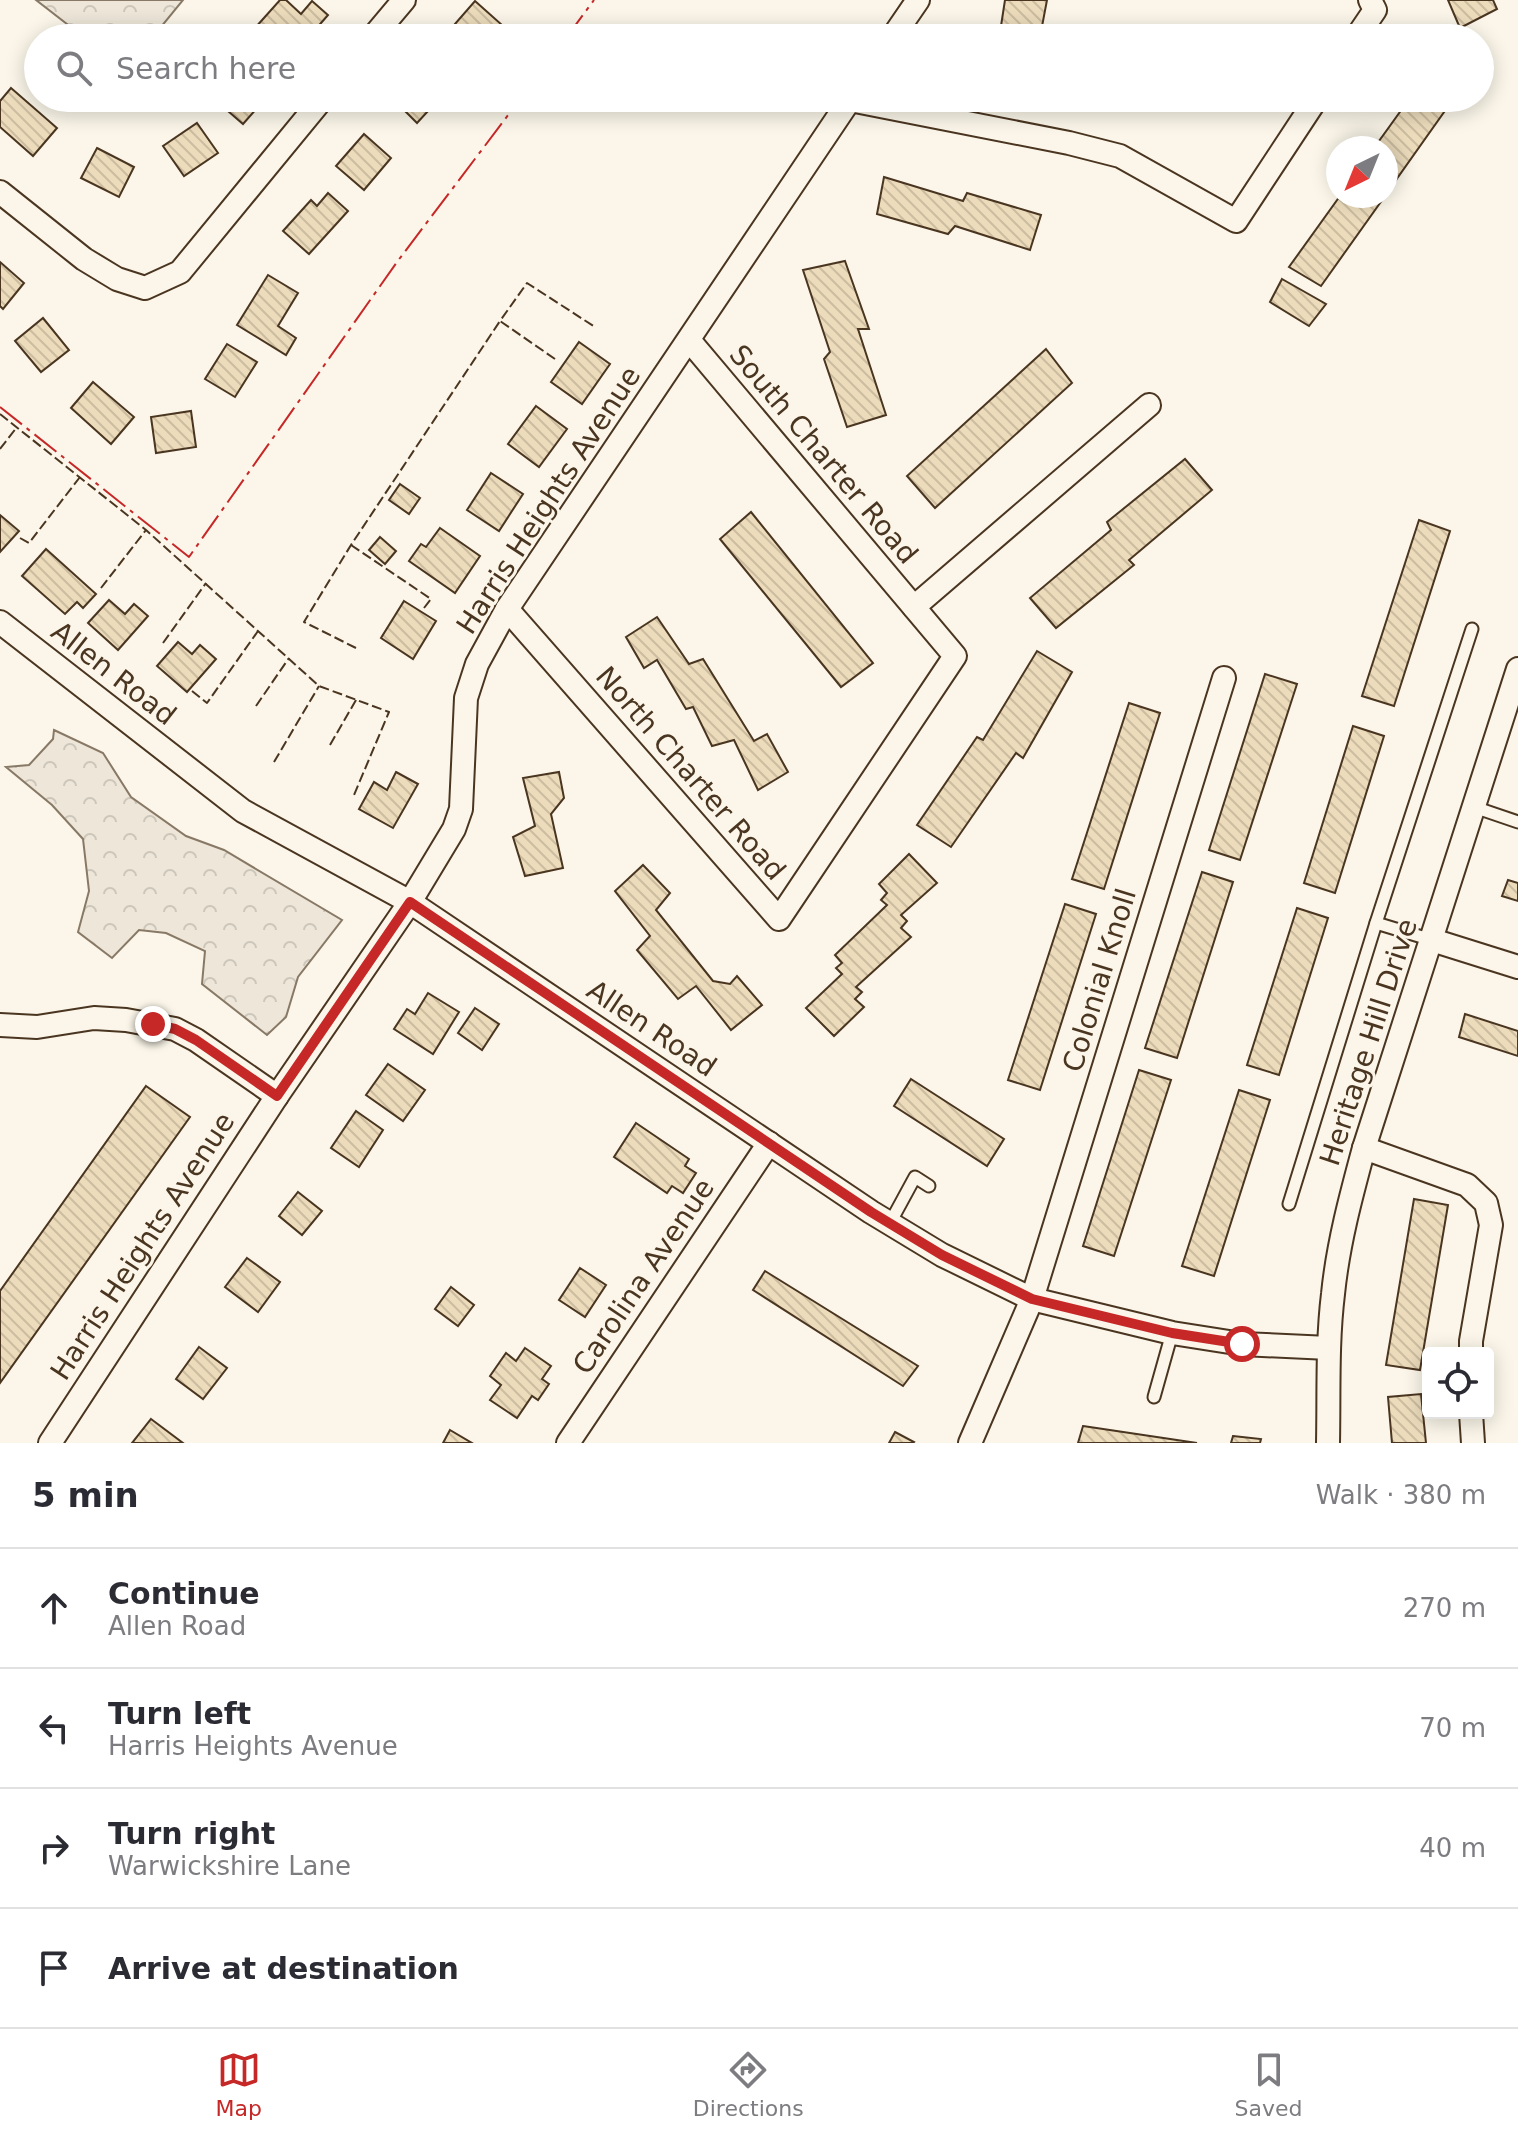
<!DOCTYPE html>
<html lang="en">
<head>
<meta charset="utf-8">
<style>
	body { margin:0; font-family:"DejaVu Sans",sans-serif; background:#f2f2f3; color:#2b2b33 }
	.controls { position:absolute; right:24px; bottom:24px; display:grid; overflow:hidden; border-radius:8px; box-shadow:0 4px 20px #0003 }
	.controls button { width:72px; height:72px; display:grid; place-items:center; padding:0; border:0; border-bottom:2px solid #e1e1e2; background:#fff; color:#2b2b33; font:40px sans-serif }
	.compass { position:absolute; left:1326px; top:136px; width:72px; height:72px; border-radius:50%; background:#fff; box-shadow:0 4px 20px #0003; rotate:223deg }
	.stop { position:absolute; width:24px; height:24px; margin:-18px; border:6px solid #c62828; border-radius:50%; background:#fff }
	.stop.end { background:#c62828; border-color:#fff; box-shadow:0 2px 8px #0008 }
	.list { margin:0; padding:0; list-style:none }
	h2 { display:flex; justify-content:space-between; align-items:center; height:104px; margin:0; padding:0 32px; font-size:34px }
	h2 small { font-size:26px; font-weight:400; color:#7c7c81 }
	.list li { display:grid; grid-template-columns:52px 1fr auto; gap:24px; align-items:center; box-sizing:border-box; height:120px; padding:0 32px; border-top:2px solid #e1e1e2 }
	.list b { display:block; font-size:30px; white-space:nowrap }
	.list p { margin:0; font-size:26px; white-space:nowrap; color:#7c7c81 }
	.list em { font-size:26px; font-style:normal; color:#7c7c81 }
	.icon { flex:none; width:44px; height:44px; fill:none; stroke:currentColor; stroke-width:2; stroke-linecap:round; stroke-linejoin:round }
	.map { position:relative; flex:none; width:1518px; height:1443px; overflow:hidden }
	.search { position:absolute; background:#fff; box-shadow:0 4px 20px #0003; left:24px; right:24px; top:24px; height:88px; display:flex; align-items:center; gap:20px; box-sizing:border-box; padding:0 28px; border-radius:44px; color:#7c7c81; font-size:30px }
	.sheet { height:584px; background:#fff }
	nav { display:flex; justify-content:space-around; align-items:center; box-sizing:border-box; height:112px; border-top:2px solid #e1e1e2; background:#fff; font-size:22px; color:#7c7c81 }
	nav a { display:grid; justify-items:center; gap:4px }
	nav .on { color:#c62828 }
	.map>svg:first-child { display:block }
	.forest { fill:url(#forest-crowns); stroke:#887966; stroke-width:2 }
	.building { fill:url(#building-back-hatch); stroke:#4a3520; stroke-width:2 }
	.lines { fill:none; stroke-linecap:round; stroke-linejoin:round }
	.service-casing { stroke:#4a3520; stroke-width:15 }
	.minor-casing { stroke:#4a3520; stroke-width:26 }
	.service { stroke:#fbf6e9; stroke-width:11 }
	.minor { stroke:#fbf6e9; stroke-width:22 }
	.fence { stroke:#4a3520; stroke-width:2; stroke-dasharray:10 4; stroke-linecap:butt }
	.power { stroke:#c62828; stroke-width:2; stroke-dasharray:28 6 4 6; stroke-linecap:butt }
	.route { stroke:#c62828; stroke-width:10 }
	.labels { text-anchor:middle; stroke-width:6; stroke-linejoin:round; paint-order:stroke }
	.street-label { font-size:28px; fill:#4a3520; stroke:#fbf6e9 }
</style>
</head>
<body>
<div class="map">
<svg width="1518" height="1443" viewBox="0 0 1518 1443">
	<defs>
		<pattern id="forest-crowns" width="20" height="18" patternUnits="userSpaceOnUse" patternTransform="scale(2)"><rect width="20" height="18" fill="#ede6d9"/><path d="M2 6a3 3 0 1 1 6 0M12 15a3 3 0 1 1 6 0" fill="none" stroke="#cdc6ba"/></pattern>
		<pattern id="building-back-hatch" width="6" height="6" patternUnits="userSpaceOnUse" patternTransform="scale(2)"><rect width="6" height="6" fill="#ecdcbc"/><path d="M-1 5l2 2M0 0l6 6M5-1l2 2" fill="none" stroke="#ccbda1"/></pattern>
	</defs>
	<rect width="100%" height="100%" fill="#fbf6e9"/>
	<g class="forest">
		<path d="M36 0H183L152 38H85Z"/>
		<path d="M54 730 103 753 131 797 186 836 224 850 342 920 298 977 286 1017 267 1035 202 984 205 951 166 933 139 930 112 958 78 932 89 891 83 839 52 805 6 767 29 765 53 739Z"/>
	</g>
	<g class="building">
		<path d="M280 0H286L301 14 312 1 328 15 308 38H267L255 28Z"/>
		<path d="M1005 0H1047L1040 37 1044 38H1033L1034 31 1001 26Z"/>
		<path d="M1448 0H1493L1497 9 1460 28Z"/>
		<path d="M475 1 502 25 491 38H454L448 32Z"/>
		<path d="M11 88 57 128 33 156 0 127V101Z"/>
		<path d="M213 98H266L243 124Z"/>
		<path d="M392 98H440L417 123Z"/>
		<path d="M1410 98H1454L1386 194V148H1374Z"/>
		<path d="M197 123 218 153 184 176 163 146Z"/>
		<path d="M364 134 391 158 364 190 336 166Z"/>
		<path d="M97 148 134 167 119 197 81 178Z"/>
		<path d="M884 177 963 201 967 193 1041 215 1030 250 955 226 948 234 877 214Z"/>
		<path d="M328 193 348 211 309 254 283 231 311 200 317 206Z"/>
		<path d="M1340 196H1385L1321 286 1289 267Z"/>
		<path d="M845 261 869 329H858L886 415 847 427 824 359 830 352 803 270Z"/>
		<path d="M0 262 24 283 3 309 0 306Z"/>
		<path d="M268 275 298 293 278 326 296 338 286 355 237 325Z"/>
		<path d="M1282 279 1326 304 1309 326 1270 302Z"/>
		<path d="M43 318 69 350 41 372 15 341Z"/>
		<path d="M579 342 610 364 582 404 551 382Z"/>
		<path d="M227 344 257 362 235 397 205 379Z"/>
		<path d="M1046 349 1072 383 935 508 907 476Z"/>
		<path d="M93 382 134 417 111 444 71 408Z"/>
		<path d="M536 406 567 429 539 467 508 444Z"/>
		<path d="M191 411 196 447 156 453 151 417Z"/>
		<path d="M1185 459 1212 490 1129 560 1134 565 1056 628 1030 598 1111 530 1107 522Z"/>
		<path d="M491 473 523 494 499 531 467 510Z"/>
		<path d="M400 484 420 498 409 514 389 500Z"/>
		<path d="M751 512 873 663 841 687 720 539Z"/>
		<path d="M0 515 19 531 0 552Z"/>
		<path d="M1419 520 1450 531 1394 706 1362 696Z"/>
		<path d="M440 528 480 556 455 593 409 561 421 544 426 547Z"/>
		<path d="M380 537 396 551 385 564 369 550Z"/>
		<path d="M46 549 96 594 83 608 77 602 65 614 22 576Z"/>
		<path d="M109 600 125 614 134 604 148 616 118 650 88 623Z"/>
		<path d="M404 601 436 621 413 659 381 638Z"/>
		<path d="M657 617 689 664 703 659 754 741 767 734 788 772 758 790 734 740 712 746 693 707 686 709 657 660 644 668 626 637Z"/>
		<path d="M178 642 192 654 200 645 216 659 187 692 157 666Z"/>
		<path d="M1037 651 1072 672 1023 758 1016 753 951 847 917 825 977 737 983 740Z"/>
		<path d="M1265 674 1297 684 1240 860 1209 850Z"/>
		<path d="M1129 703 1160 713 1104 889 1072 879Z"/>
		<path d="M1353 726 1384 736 1335 893 1304 883Z"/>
		<path d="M396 772 418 784 393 828 359 809 374 782 387 790Z"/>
		<path d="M559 772 564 798 551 814 563 868 525 876 513 837 535 826 523 778Z"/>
		<path d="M909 854 937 883 901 915 907 921 901 928 911 937 856 987 862 992 855 999 864 1007 834 1036 806 1008 842 974 836 968 842 963 835 955 887 905 881 900 887 893 879 884Z"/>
		<path d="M643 865 670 893 656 910 713 981 730 984 737 976 762 1005 731 1030 696 986 678 999 637 950 650 936 615 891Z"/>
		<path d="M1202 872 1233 882 1177 1058 1145 1048Z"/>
		<path d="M1508 880 1518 883V901L1502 896Z"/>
		<path d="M1065 904 1096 914 1040 1090 1008 1080Z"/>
		<path d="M1297 908 1328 918 1279 1075 1247 1065Z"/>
		<path d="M428 993 459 1012 433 1054 394 1029 407 1009 415 1014Z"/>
		<path d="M475 1008 499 1024 482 1050 458 1033Z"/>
		<path d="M1465 1014 1518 1031V1056L1459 1037Z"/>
		<path d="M388 1064 425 1090 403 1121 366 1095Z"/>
		<path d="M1139 1070 1171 1080 1114 1256 1083 1246Z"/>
		<path d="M911 1079 1004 1139 987 1166 894 1106Z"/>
		<path d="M146 1086 190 1117 0 1383V1291Z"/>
		<path d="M1239 1090 1270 1100 1214 1276 1182 1266Z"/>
		<path d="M356 1111 383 1130 359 1167 331 1148Z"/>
		<path d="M636 1123 689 1159 685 1166 696 1173 683 1193 672 1186 667 1193 614 1157Z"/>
		<path d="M298 1192 322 1211 302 1235 279 1216Z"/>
		<path d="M1414 1199 1448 1205 1420 1370 1386 1365Z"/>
		<path d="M247 1258 280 1282 258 1312 225 1287Z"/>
		<path d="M580 1268 606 1285 585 1317 559 1300Z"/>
		<path d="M765 1271 918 1366 903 1386 753 1290Z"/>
		<path d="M451 1287 474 1305 458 1326 435 1309Z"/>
		<path d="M199 1347 227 1368 203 1399 176 1379Z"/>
		<path d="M525 1348 551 1366 542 1379 549 1384 538 1400 532 1396 517 1418 490 1400 501 1385 490 1376 506 1353 516 1361Z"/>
		<path d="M1421 1394 1426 1443H1392L1388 1397Z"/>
		<path d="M151 1419 183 1443H132Z"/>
		<path d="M1083 1426 1197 1443H1078Z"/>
		<path d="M450 1430 472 1443H443Z"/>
		<path d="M895 1432 914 1442 913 1443H889Z"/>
		<path d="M1233 1436 1261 1439 1260 1443H1231Z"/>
	</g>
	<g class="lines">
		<defs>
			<g id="service">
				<path d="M1474 807 1518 822"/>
				<path d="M1376 923 1432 940"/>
				<path d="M1289 1204 1376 923 1472 629"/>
				<path d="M890 1223 915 1177 929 1186"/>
				<path d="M1154 1397 1172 1333"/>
			</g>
			<g id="minor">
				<path d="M372 38 404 0"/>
				<path d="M892 38 918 0"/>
				<path d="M1356 38 1375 10 1370 0"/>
				<path d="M850 100 1069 143 1120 156 1236 221 1317 98"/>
				<path d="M0 192 84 259 117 279 145 288 180 272 323 98"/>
				<path d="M914 607 1149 405"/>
				<path d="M507 609 779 919 955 656 689 340"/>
				<path d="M0 622 243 811 410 902 871 1212 942 1255 1032 1299 1172 1333 1242 1344 1329 1348"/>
				<path d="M1432 940 1518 967"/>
				<path d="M0 1025 37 1027 94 1018 126 1020 175 1029 196 1040 277 1096"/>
				<path d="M1364 1148 1467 1185 1486 1203 1491 1225 1471 1341V1353"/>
				<path d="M1471 1413 1473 1443"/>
				<path d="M50 1443 277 1096 410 902 454 829 461 809 466 698 477 664 507 609 851 98"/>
				<path d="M568 1443 769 1143"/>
				<path d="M970 1443 1032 1299 1224 678"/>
				<path d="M1328 1443C1329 1393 1327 1343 1333 1294 1338 1244 1351 1196 1364 1148L1518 669"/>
			</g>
		</defs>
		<use href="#service" class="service-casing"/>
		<use href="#minor" class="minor-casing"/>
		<use href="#service" class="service"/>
		<use href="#minor" class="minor"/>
		<g class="fence">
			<path d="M555 359 500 321 527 283 595 327"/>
			<path d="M0 414 146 530 319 686 389 712 354 795"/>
			<path d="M0 449 17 427"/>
			<path d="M20 538 29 543 80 477"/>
			<path d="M351 545 431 599 424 608"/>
			<path d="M101 588 146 530"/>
			<path d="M163 643 206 583"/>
			<path d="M356 648 304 622 351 545 500 321"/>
			<path d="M192 691 207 703 258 631"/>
			<path d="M256 706 289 658"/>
			<path d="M330 745 356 700"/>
			<path d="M274 762 319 686"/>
		</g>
		<g class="power">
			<path d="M566 38 594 0"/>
			<path d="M0 407 189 557 397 262 521 98"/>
		</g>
	</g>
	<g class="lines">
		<path class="route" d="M153 1024 175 1029 196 1040 277 1096 410 902 871 1212 942 1255 1032 1299 1172 1333 1242 1344"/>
	</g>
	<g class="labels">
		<g class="street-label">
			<text transform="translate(824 454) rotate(50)" y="10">South Charter Road</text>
			<text transform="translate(548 500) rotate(-57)" y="10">Harris Heights Avenue</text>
			<text transform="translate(114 673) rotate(38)" y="10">Allen Road</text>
			<text transform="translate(691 773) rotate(49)" y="10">North Charter Road</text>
			<text transform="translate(1099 980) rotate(-73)" y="10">Colonial Knoll</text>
			<text transform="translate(652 1028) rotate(34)" y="10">Allen Road</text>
			<text transform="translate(1368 1042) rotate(-72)" y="10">Heritage Hill Drive</text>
			<text transform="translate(142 1246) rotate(-57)" y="10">Harris Heights Avenue</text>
			<text transform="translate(643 1276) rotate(-56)" y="10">Carolina Avenue</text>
		</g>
	</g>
</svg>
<div class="controls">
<button><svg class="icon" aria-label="locate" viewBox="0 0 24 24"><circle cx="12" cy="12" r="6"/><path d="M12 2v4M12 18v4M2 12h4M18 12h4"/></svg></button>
</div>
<svg class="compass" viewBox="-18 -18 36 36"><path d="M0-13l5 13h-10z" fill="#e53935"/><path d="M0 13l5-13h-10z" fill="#7c7c81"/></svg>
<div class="stop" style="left:1242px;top:1344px"></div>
<div class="stop end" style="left:153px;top:1024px"></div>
<div class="search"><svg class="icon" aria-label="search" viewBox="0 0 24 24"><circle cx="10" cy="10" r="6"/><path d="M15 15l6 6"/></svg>Search here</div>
</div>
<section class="sheet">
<h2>5 min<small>Walk · 380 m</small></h2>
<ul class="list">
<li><svg class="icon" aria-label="ahead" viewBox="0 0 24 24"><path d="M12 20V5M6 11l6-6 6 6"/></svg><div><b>Continue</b><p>Allen Road</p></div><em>270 m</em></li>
<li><svg class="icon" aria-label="left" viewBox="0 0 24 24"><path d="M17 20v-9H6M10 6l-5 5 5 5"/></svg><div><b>Turn left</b><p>Harris Heights Avenue</p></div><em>70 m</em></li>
<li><svg class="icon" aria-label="right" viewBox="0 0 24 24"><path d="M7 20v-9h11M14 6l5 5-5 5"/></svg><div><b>Turn right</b><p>Warwickshire Lane</p></div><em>40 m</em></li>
<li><svg class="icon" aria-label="arrive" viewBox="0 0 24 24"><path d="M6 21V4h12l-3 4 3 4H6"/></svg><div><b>Arrive at destination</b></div></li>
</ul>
</section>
<nav>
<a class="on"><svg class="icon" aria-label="map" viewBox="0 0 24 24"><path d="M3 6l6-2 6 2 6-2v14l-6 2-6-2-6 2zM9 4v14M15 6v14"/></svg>Map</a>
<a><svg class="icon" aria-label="directions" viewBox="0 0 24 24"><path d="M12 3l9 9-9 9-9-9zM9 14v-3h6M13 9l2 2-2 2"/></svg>Directions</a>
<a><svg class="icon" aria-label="saved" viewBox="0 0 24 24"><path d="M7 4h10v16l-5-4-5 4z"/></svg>Saved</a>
</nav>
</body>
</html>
